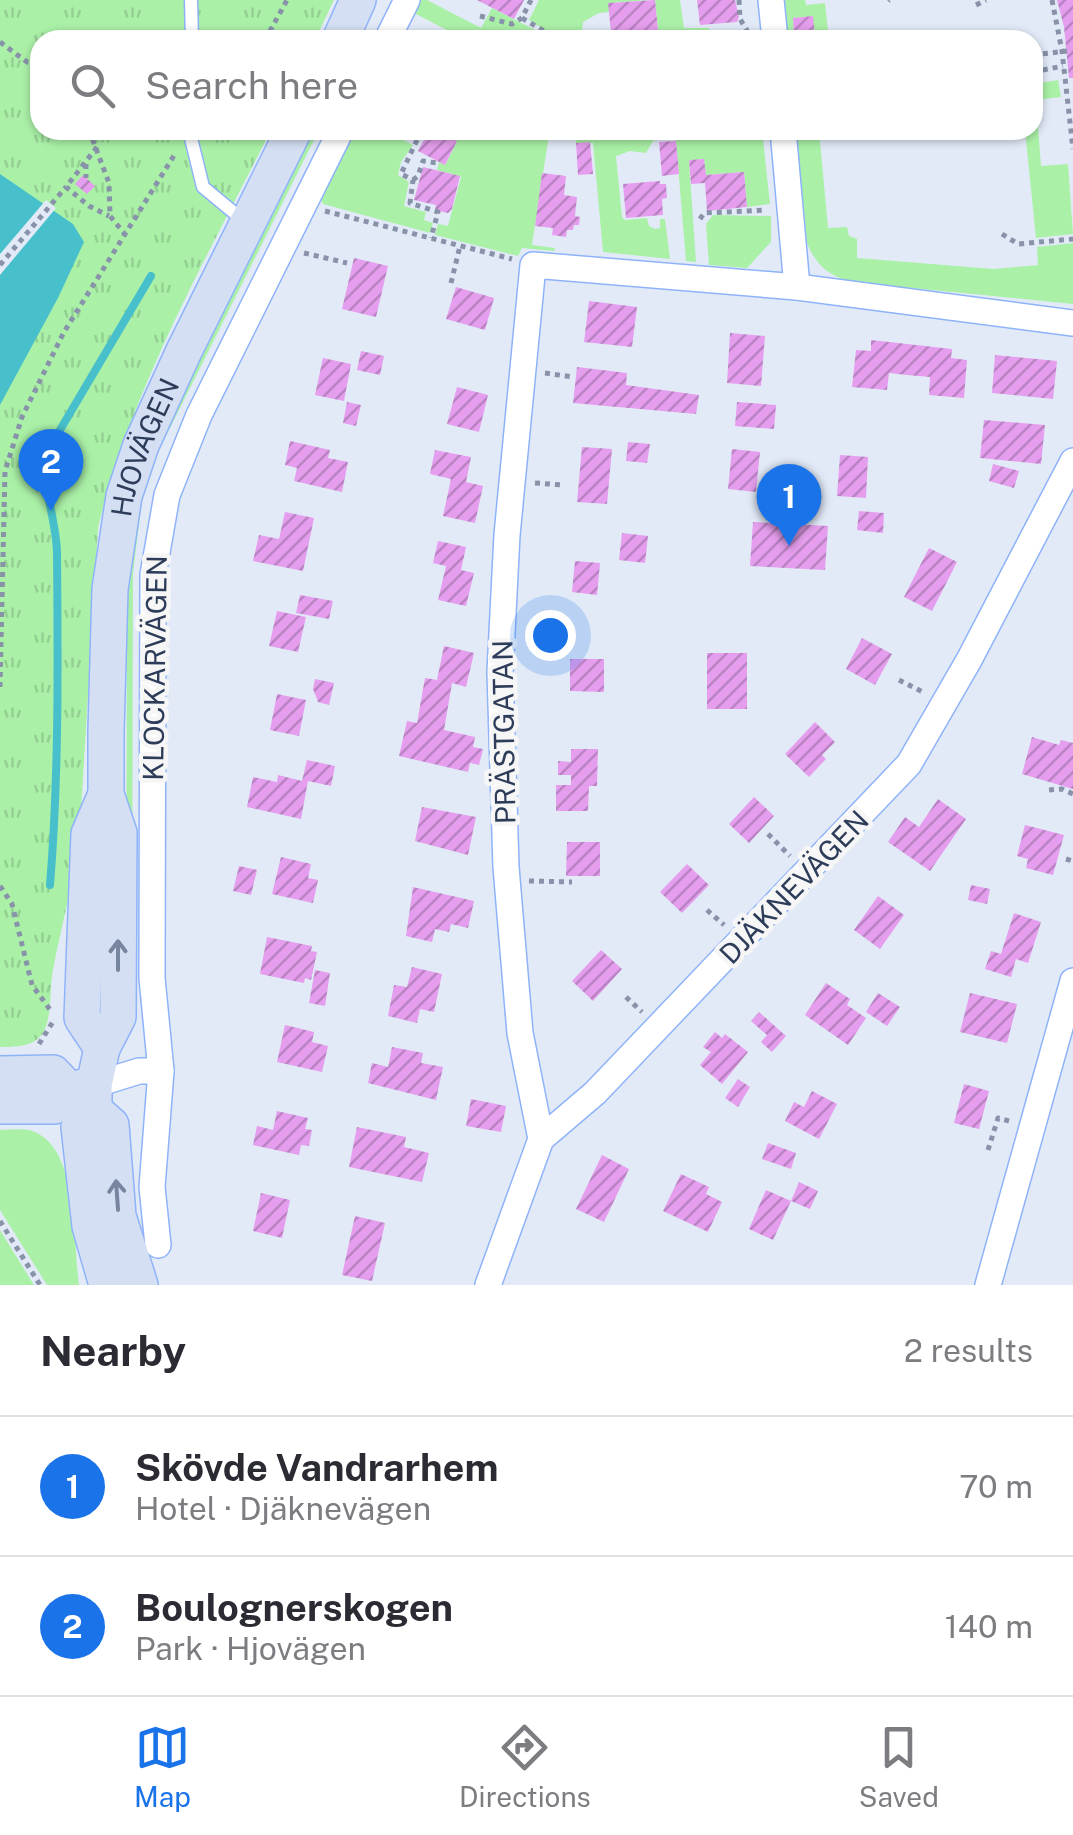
<!DOCTYPE html>
<html lang="en">
<head>
<meta charset="utf-8">
<style>
	body { margin:0; font-family:"Public Sans",sans-serif; background:#f2f2f3; color:#2b2b33 }
	.you { position:absolute; left:550px; top:635px; width:35px; height:35px; margin:-25px; border:8px solid #fff; border-radius:50%; background:#1a73e8; box-shadow:0 0 0 15px #1a73e833 }
	.badge { display:grid; place-items:center; width:65px; height:65px; border-radius:50%; background:#1a73e8; color:#fff; font-size:32px; font-weight:700 }
	.pin { position:absolute; translate:-50% -82px; filter:drop-shadow(0 2px 5px #0008) }
	.pin::after { content:''; position:absolute; top:52px; width:35px; height:30px; background:inherit; clip-path:polygon(0 0,100% 0,50% 100%) }
	.list { margin:0; padding:0; list-style:none }
	h2 { display:flex; justify-content:space-between; align-items:center; height:130px; margin:0; padding:0 40px; font-size:42px }
	h2 small { font-size:32px; font-weight:400; color:#7c7c81 }
	.list li { display:grid; grid-template-columns:65px 1fr auto; gap:30px; align-items:center; box-sizing:border-box; height:140px; padding:0 40px; border-top:2px solid #e1e1e2 }
	.list b { display:block; font-size:38px; white-space:nowrap }
	.list p { margin:0; font-size:32px; white-space:nowrap; color:#7c7c81 }
	.list em { font-size:32px; font-style:normal; color:#7c7c81 }
	.icon { flex:none; width:55px; height:55px; fill:none; stroke:currentColor; stroke-width:2; stroke-linecap:round; stroke-linejoin:round }
	.map { position:relative; flex:none; width:1073px; height:1285px; overflow:hidden }
	.search { position:absolute; background:#fff; box-shadow:0 2px 8px #0004; left:30px; right:30px; top:30px; height:110px; display:flex; align-items:center; gap:25px; box-sizing:border-box; padding:0 35px; border-radius:30px; color:#7c7c81; font-size:38px }
	.sheet { height:410px; background:#fff }
	nav { display:flex; justify-content:space-around; align-items:center; box-sizing:border-box; height:140px; border-top:2px solid #e1e1e2; background:#fff; font-size:28px; color:#7c7c81 }
	nav a { display:grid; justify-items:center; gap:5px }
	nav .on { color:#1a73e8 }
	.map>svg:first-child { display:block }
	.grass { fill:#aaf1a7 }
	.park { fill:url(#park-tufts) }
	.water { fill:#48c0cb }
	.pier { fill:#e2eaf8 }
	.lines { fill:none; stroke-linecap:round; stroke-linejoin:round }
	.stream { stroke:#48c0cb; stroke-width:8 }
	.building { fill:url(#building-hatch) }
	.service-casing { stroke:#8fb3f9; stroke-width:15 }
	.minor-casing { stroke:#8fb3f9; stroke-width:28 }
	.secondary-casing { stroke:#8fb3f9; stroke-width:38 }
	.path { stroke:#8893a9; stroke-width:5; stroke-dasharray:5 5; stroke-linecap:butt }
	.service { stroke:#fff; stroke-width:12 }
	.minor { stroke:#fff; stroke-width:25 }
	.secondary { stroke:#d4dff4; stroke-width:35 }
	.oneway { stroke:#78859f }
	.labels { text-anchor:middle; stroke-width:9; stroke-linejoin:round; paint-order:stroke }
	.street-label { font-size:28px; fill:#2d3c59; stroke:#f6f6f6 }
</style>
</head>
<body>
<div class="map">
<svg width="1073" height="1285" viewBox="0 0 1073 1285">
	<defs>
		<pattern id="park-tufts" width="24" height="20" patternUnits="userSpaceOnUse" patternTransform="scale(2.5)"><rect width="24" height="20" fill="#aaf1a7"/><path d="M3 7l-1-3M5 7V3M7 7l1-3M15 17l-1-3M17 17v-4M19 17l1-3" fill="none" stroke="#93d092"/></pattern>
		<pattern id="building-hatch" width="6" height="6" patternUnits="userSpaceOnUse" patternTransform="scale(2.5)"><rect width="6" height="6" fill="#e59eed"/><path d="M-1 1l2-2M0 6l6-6M5 7l2-2" fill="none" stroke="#ba82c3"/></pattern>
	</defs>
	<rect width="100%" height="100%" fill="#e2eaf8"/>
	<g class="grass">
		<path d="M418 0H427L481 28 492 8 555 40H466L412 12Z"/>
		<path d="M539 0H651L609 3V12L599 13 583 22 581 40H560L529 20Z"/>
		<path d="M655 0H680L684 28H709L711 40H659Z"/>
		<path d="M785 0H805L806 5 825 3 829 40H815L812 16 793 18 794 39H788Z"/>
		<path d="M1058 80 1061 97 1036 100 1041 166 1068 164 1073 234 1036 238 1025 130H1033V84Z"/>
		<path d="M312 130H319L158 452 142 500 133 573 132 1004 126 1005 127 594 132 528 154 449Z"/>
		<path d="M353 130H385L413 145 401 162 398 175 409 182 404 206 426 212 424 220 433 223 430 233 323 204 320 196Z"/>
		<path d="M436 130H667L668 137 653 141 646 153 630 151 616 156 622 217 625 220 647 218 649 226 655 229 660 228V219H665L670 259 603 252 593 143H576L575 138 549 135 532 245 555 248 554 251 522 248 518 256 435 235 438 224 448 226 461 177 437 170 439 162 445 165 457 142Z"/>
		<path d="M675 130H762L770 204 747 207 744 172 706 175 704 159 689 161 696 262 686 261Z"/>
		<path d="M796 130H819L828 228 847 227 849 236 857 239V258L994 269 1038 265 1037 247 1073 243V304L851 282C829 276 815 264 807 243Z"/>
		<path d="M713 215 771 216V242L747 268 709 265 706 224Z"/>
		<path d="M0 1130C10 1130 22 1128 32 1131 80 1147 73 1244 79 1285H47L0 1210Z"/>
		<path d="M0 1230 34 1285H0Z"/>
	</g>
	<path class="park" d="M0 0H334L315 40H40V130H271C206 259 132 387 98 528L79 845C72 887 61 928 53 970 49 989 53 1015 43 1033 34 1047 15 1047 0 1047Z"/>
	<path class="water" d="M0 174 73 224 84 242 58 298 0 405Z"/>
	<path class="pier" d="M46 200 56 208 0 275V254Z"/>
	<g class="lines">
		<path class="stream" d="M50 885C59 775 58 662 57 552 56 517 41 487 47 452L151 276"/>
	</g>
	<g class="building">
		<path d="M477 0H524L514 19Z"/>
		<path d="M655 0 659 40H592V34L611 32 608 3Z"/>
		<path d="M697 0H735L739 17 737 22 700 25Z"/>
		<path d="M1057 0H1073V78H1069L1064 27Z"/>
		<path d="M813 16 815 37 794 39 793 18Z"/>
		<path d="M429 130H436L457 141 445 165 418 151Z"/>
		<path d="M676 141 679 174 662 176 659 142Z"/>
		<path d="M590 142 593 174 578 175 576 143Z"/>
		<path d="M704 159 706 175 744 172 747 207 707 211 705 183 691 184 689 160Z"/>
		<path d="M423 167 460 176 452 209 448 213 435 210 436 205 414 200Z"/>
		<path d="M542 173 566 176 564 195 577 197 575 216 580 217 579 225H574L573 230H567L566 237 552 235 553 228 535 226Z"/>
		<path d="M83 175 95 186 87 194 75 184Z"/>
		<path d="M660 181V184H666L667 198 662 199 663 215 626 218 623 184Z"/>
		<path d="M354 258 388 266 376 317 342 309Z"/>
		<path d="M456 287 494 298 485 330 446 319Z"/>
		<path d="M589 301 637 307 632 347 584 342Z"/>
		<path d="M730 333 765 336 761 386 727 383Z"/>
		<path d="M871 340 952 349 951 358 967 360 964 398 929 395 930 377 907 375 889 373 887 390 852 387 856 350 871 351Z"/>
		<path d="M361 351 384 356 380 375 357 370Z"/>
		<path d="M995 355 1057 361 1053 399 992 393Z"/>
		<path d="M323 358 351 364 344 401 315 395Z"/>
		<path d="M577 367 627 373 626 385 699 395 696 414 573 403Z"/>
		<path d="M457 387 488 395 479 432 447 424Z"/>
		<path d="M347 402 361 405 356 426 343 423Z"/>
		<path d="M737 402 776 405 774 429 735 426Z"/>
		<path d="M984 420 1045 425 1041 464 980 458Z"/>
		<path d="M290 441 330 450 328 458 348 462 342 492 294 481 297 468 285 465Z"/>
		<path d="M628 442 650 444 647 463 626 461Z"/>
		<path d="M582 447 612 449 607 504 577 502Z"/>
		<path d="M732 449 760 452 756 492 728 489Z"/>
		<path d="M435 450 471 457 466 482 483 486 475 523 443 516 451 479 430 474Z"/>
		<path d="M840 455 868 457 866 498 837 496Z"/>
		<path d="M993 464 1019 471 1014 488 989 481Z"/>
		<path d="M859 511 884 513 883 533 857 530Z"/>
		<path d="M285 512 314 518 303 571 253 561 259 535 279 539Z"/>
		<path d="M753 522 828 526 825 570 750 566Z"/>
		<path d="M622 533 648 536 645 563 619 560Z"/>
		<path d="M438 541 466 547 461 570 474 573 466 606 438 600 446 566 433 563Z"/>
		<path d="M929 548 957 562 932 611 904 597Z"/>
		<path d="M575 561 600 563 597 595 572 592Z"/>
		<path d="M300 595 333 601 329 619 296 613Z"/>
		<path d="M277 611 306 617 298 652 269 646Z"/>
		<path d="M862 638 892 654 875 685 846 669Z"/>
		<path d="M444 646 474 653 466 687 452 683 444 730 475 737 473 747 483 749 479 765 470 763 468 772 399 756 407 721 417 723 425 678 437 680Z"/>
		<rect x="707" y="653" width="40" height="56"/>
		<path d="M570 659H604V692L570 691Z"/>
		<path d="M315 679 334 683 329 705 318 702 313 689Z"/>
		<path d="M277 694 306 700 299 736 270 730Z"/>
		<path d="M815 722 835 742 822 755 826 759 809 777 785 754Z"/>
		<path d="M1032 737 1059 745 1061 740 1073 743V789L1022 774Z"/>
		<path d="M571 749H598L597 786H589L588 811H556V785H571V775H558V761L571 762Z"/>
		<path d="M307 760 335 766 331 786 308 781 301 819 247 807 253 777 277 782 278 775 302 781Z"/>
		<path d="M754 797 774 816 749 843 729 824Z"/>
		<path d="M938 799 966 819 930 871 888 842 905 817 919 827Z"/>
		<path d="M422 807 476 817 468 855 415 841Z"/>
		<path d="M1025 825 1064 835 1053 875 1026 868 1028 859 1017 856Z"/>
		<path d="M567 842H600V876H566Z"/>
		<path d="M281 857 311 864 308 878 318 880 313 903 272 894Z"/>
		<path d="M687 864 709 885 682 913 660 892Z"/>
		<path d="M239 866 257 870 251 895 233 891Z"/>
		<path d="M971 885 990 889 987 904 968 900Z"/>
		<path d="M413 887 474 901 468 928 451 924 449 932 435 929 432 942 406 936Z"/>
		<path d="M878 896 904 915 880 949 854 930Z"/>
		<path d="M1014 913 1041 922 1028 963 1016 959 1011 977 985 969 991 951 1001 954Z"/>
		<path d="M267 937 312 946 311 951 317 952 311 980 305 978 304 983 260 974Z"/>
		<path d="M601 950 622 969 593 1001 572 981Z"/>
		<path d="M412 967 442 974 434 1012 420 1009 417 1023 388 1016 394 985 407 987Z"/>
		<path d="M315 970 330 973 325 1006 309 1003Z"/>
		<path d="M826 983 850 999 847 1005 866 1018 848 1045 805 1015Z"/>
		<path d="M878 993 900 1007 887 1026 866 1012Z"/>
		<path d="M970 993 1017 1004 1007 1043 960 1032Z"/>
		<path d="M759 1012 786 1036 772 1052 761 1042 767 1035 751 1021Z"/>
		<path d="M285 1025 314 1032 312 1042 328 1046 322 1072 277 1062Z"/>
		<path d="M715 1032 722 1038 725 1034 748 1052 722 1084 700 1065 711 1052 703 1047Z"/>
		<path d="M392 1047 423 1053 421 1063 443 1067 436 1100 368 1083 372 1063 388 1067Z"/>
		<path d="M738 1079 750 1087 738 1107 725 1098Z"/>
		<path d="M964 1084 989 1091 979 1129 954 1123Z"/>
		<path d="M812 1091 837 1104 819 1139 785 1121 794 1102 804 1107Z"/>
		<path d="M471 1099 506 1106 501 1132 466 1126Z"/>
		<path d="M277 1111 308 1118 305 1129 312 1130 309 1146 301 1145 299 1155 253 1145 257 1126 273 1130Z"/>
		<path d="M357 1127 406 1137 404 1147 429 1153 422 1182 349 1167Z"/>
		<path d="M768 1143 796 1153 791 1169 762 1159Z"/>
		<path d="M602 1155 629 1169 604 1222 576 1209Z"/>
		<path d="M681 1174 709 1187 706 1194 722 1202 708 1232 663 1211Z"/>
		<path d="M799 1182 818 1191 810 1209 791 1201Z"/>
		<path d="M766 1190 791 1201 773 1240 749 1229Z"/>
		<path d="M261 1193 290 1200 282 1238 253 1231Z"/>
		<path d="M355 1216 385 1223 372 1281 342 1275Z"/>
	</g>
	<g class="lines">
		<defs>
			<g id="service">
				<path d="M191 0 192 40"/>
				<path d="M189 130 203 187 244 221"/>
			</g>
			<g id="minor">
				<path d="M771 0 775 40"/>
				<path d="M387 40 407 0"/>
				<path d="M783 130 797 287"/>
				<path d="M94 1085 139 1071H161"/>
				<path d="M541 1139 520 1033 506 867 500 672 507 535 533 265 797 287 1073 323"/>
				<path d="M158 1245 152 1187 161 1071 152 978 153 575 167 495 199 415 341 130"/>
				<path d="M488 1285 541 1139 595 1093 909 764 969 660 1073 461"/>
				<path d="M988 1285 1073 981"/>
			</g>
			<g id="secondary">
				<path d="M340 40 358 0"/>
				<path d="M102 1048 82 1018 89 834 106 794"/>
				<path d="M0 1074 53 1073 69 1090"/>
				<path d="M0 1106H54L69 1090 94 1085"/>
				<path d="M94 1110 111 1125 118 1216 140 1285"/>
				<path id="s1" d="M107 1285 90 1226 79 1127 94 1110V1085L102 1048 118 1017 119 833 106 794V731L110 589 124 496 141 445 184 351 294 130"/>
			</g>
		</defs>
		<use href="#service" class="service-casing"/>
		<use href="#minor" class="minor-casing"/>
		<use href="#secondary" class="secondary-casing"/>
		<g class="path">
			<path d="M739 0 740 19 749 34"/>
			<path d="M1052 0 1062 51 1073 149"/>
			<path d="M888 1 889 0"/>
			<path d="M976 5 986 0"/>
			<path d="M480 16 512 24 522 18 531 0"/>
			<path d="M522 18 556 38"/>
			<path d="M448 37 454 40"/>
			<path d="M265 40 287 0"/>
			<path d="M0 42 27 62 40 64"/>
			<path d="M1033 55 1067 51"/>
			<path d="M1033 72 1063 66"/>
			<path d="M89 130 109 183 110 216 124 233"/>
			<path d="M417 140 401 174 413 180 410 203 438 212 431 238"/>
			<path d="M97 147 66 187 89 206 109 216"/>
			<path d="M86 164V178"/>
			<path d="M413 180 418 176 423 161 437 163"/>
			<path d="M325 211 512 259"/>
			<path d="M700 219 704 213 766 210"/>
			<path d="M1002 234 1018 244 1073 239"/>
			<path d="M304 253 347 263"/>
			<path d="M0 265 66 187"/>
			<path d="M451 283 460 246"/>
			<path d="M545 373 573 377"/>
			<path d="M535 483 563 485"/>
			<path d="M899 680 923 692"/>
			<path d="M0 687 5 471 22 417 64 332 175 154"/>
			<path d="M1049 790 1062 789 1073 794"/>
			<path d="M768 834 790 856"/>
			<path d="M1066 859 1073 861"/>
			<path d="M529 881 572 882"/>
			<path d="M0 886 12 904 32 985 51 1011"/>
			<path d="M707 910 724 925"/>
			<path d="M626 997 642 1012"/>
			<path d="M39 1044 54 1020"/>
			<path d="M988 1150 998 1118 1009 1121"/>
			<path d="M0 1221 40 1285"/>
		</g>
		<use href="#service" class="service"/>
		<use href="#minor" class="minor"/>
		<use href="#secondary" class="secondary"/>
	</g>
	<defs><path id="oneway-shaft" d="M-6 0H5M1.5-3L5.5 0L1.5 3" fill="none" stroke-width="1.6" stroke-linecap="round" stroke-linejoin="round" transform="scale(2.5)"/></defs>
	<g class="oneway">
		<use href="#oneway-shaft" transform="translate(118 955) rotate(-90)"/>
		<use href="#oneway-shaft" transform="translate(117 1195) rotate(-94)"/>
	</g>
	<g class="labels">
		<g class="street-label">
			<text dy="10" stroke="none"><textPath href="#s1" startOffset="858">HJOVÄGEN</textPath></text>
			<text transform="translate(155 668) rotate(-89)" y="10">KLOCKARVÄGEN</text>
			<text transform="translate(504 732) rotate(-91)" y="10">PRÄSTGATAN</text>
			<text transform="translate(794 887) rotate(-46)" y="10">DJÄKNEVÄGEN</text>
		</g>
	</g>
</svg>
<div class="you"></div>
<div class="pin badge" style="left:789px;top:546px">1</div>
<div class="pin badge" style="left:51px;top:511px">2</div>
<div class="search"><svg class="icon" aria-label="search" viewBox="0 0 24 24"><circle cx="10" cy="10" r="6"/><path d="M15 15l6 6"/></svg>Search here</div>
</div>
<section class="sheet">
<h2>Nearby<small>2 results</small></h2>
<ul class="list">
<li><span class="badge">1</span><div><b>Skövde Vandrarhem</b><p>Hotel · Djäknevägen</p></div><em>70 m</em></li>
<li><span class="badge">2</span><div><b>Boulognerskogen</b><p>Park · Hjovägen</p></div><em>140 m</em></li>
</ul>
</section>
<nav>
<a class="on"><svg class="icon" aria-label="map" viewBox="0 0 24 24"><path d="M3 6l6-2 6 2 6-2v14l-6 2-6-2-6 2zM9 4v14M15 6v14"/></svg>Map</a>
<a><svg class="icon" aria-label="directions" viewBox="0 0 24 24"><path d="M12 3l9 9-9 9-9-9zM9 14v-3h6M13 9l2 2-2 2"/></svg>Directions</a>
<a><svg class="icon" aria-label="saved" viewBox="0 0 24 24"><path d="M7 4h10v16l-5-4-5 4z"/></svg>Saved</a>
</nav>
</body>
</html>
